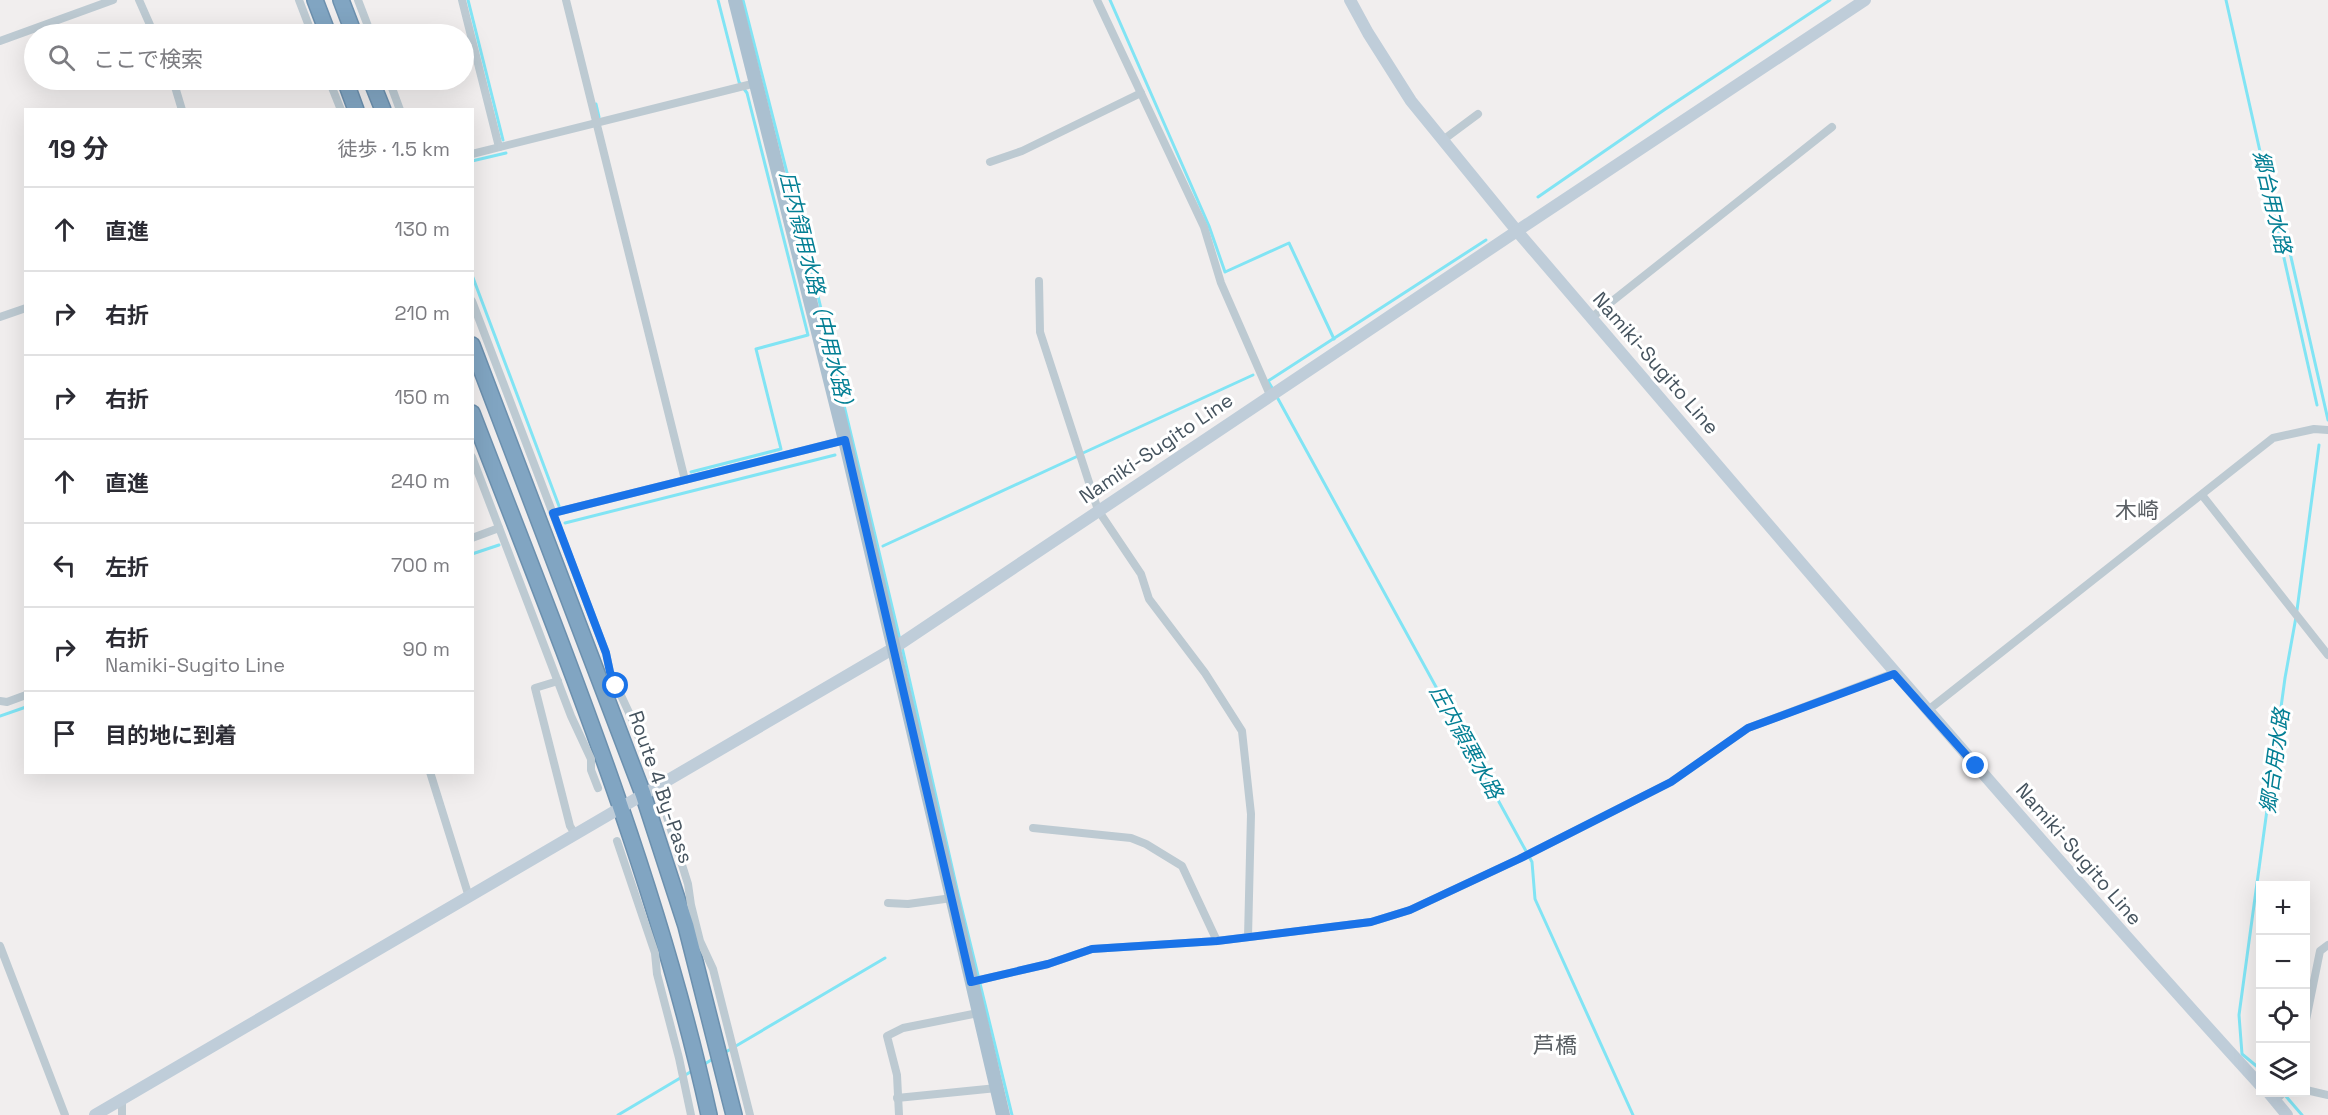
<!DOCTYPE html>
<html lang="ja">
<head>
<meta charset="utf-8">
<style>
	body { margin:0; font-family:"Space Grotesk","Noto Sans JP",sans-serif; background:#f7f7f7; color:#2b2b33 }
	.controls { position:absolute; right:18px; bottom:18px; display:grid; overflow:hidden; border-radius:0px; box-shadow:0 6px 24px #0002 }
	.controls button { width:54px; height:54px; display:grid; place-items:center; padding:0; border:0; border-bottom:2px solid #e1e1e2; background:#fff; color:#2b2b33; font:30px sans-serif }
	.stop { position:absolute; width:18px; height:18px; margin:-14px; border:4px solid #1a73e8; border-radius:50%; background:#fff }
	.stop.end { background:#1a73e8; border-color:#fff; box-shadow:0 2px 6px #0008 }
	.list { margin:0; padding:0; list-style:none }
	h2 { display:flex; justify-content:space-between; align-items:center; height:78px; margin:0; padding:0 24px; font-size:26px }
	h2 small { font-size:20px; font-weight:400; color:#7c7c81 }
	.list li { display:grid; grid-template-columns:39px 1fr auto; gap:18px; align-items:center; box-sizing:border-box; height:84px; padding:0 24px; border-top:2px solid #e1e1e2 }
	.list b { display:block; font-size:22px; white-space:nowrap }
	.list p { margin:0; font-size:20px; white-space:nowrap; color:#7c7c81 }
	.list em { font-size:20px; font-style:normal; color:#7c7c81 }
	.icon { flex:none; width:33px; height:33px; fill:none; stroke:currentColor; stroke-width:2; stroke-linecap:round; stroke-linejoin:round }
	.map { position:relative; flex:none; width:2328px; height:1115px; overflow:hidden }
	.search { position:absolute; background:#fff; box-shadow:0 6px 24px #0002; left:24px; top:24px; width:450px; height:66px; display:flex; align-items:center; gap:15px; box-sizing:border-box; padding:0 21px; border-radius:33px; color:#7c7c81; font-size:22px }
	.panel { position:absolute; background:#fff; box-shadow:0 6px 24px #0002; left:24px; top:108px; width:450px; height:666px; border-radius:0px }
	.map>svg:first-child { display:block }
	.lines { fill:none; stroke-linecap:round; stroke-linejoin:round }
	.stream { stroke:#81e4f4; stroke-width:3 }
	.highway-casing { stroke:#6c90ae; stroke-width:18 }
	.street { stroke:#bdcad2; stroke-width:8 }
	.secondary { stroke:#bfcdd9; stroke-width:12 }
	.primary { stroke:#abc0d0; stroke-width:14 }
	.highway { stroke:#81a5c2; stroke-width:15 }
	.route { stroke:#1a73e8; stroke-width:8 }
	.labels { text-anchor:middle; stroke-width:6; stroke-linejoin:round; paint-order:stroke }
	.street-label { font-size:20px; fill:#45535e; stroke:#fff }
	.water-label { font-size:21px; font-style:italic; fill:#037f94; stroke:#fff }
	.quarter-label { font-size:22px; fill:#5a5f64; stroke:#fff }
</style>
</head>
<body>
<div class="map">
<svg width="2328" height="1115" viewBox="0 0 2328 1115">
	<rect width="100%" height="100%" fill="#f1eeee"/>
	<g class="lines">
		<g class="stream">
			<path d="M468 0 503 140"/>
			<path d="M743 0 813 275 900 640"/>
			<path d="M1110 0 1209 226 1225 272 1289 243 1334 339"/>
			<path d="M2226 0 2317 405"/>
			<path d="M596 104 599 117"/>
			<path d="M472 161 506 153"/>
			<path d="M1538 197 1664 110 1830 0"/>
			<path d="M2280 245 2288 244 2328 420"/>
			<path d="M472 275 559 506"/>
			<path d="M1274 391 1268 381 1486 240"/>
			<path d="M1277 397 1532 862 1535 899 1633 1115"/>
			<path d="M1083 453 1253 375"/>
			<path d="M691 472 781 449 756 349 808 335 747 93 739 82 718 0"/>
			<path d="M565 523 835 455"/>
			<path d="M883 546 1078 456"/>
			<path d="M472 554 499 545"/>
			<path d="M2297 610 2319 445"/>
			<path d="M902 647 957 889 1012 1115"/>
			<path d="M0 716 26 707"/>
			<path d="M724 1053 885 958"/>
			<path d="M703 1065 716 1057"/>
			<path d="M2260 1069 2242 1054 2239 1015 2285 678 2296 617"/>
			<path d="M2284 1094 2302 1115"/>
			<path d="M618 1115 692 1071"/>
		</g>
		<defs>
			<g id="highway">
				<path d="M315 0 328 34"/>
				<path d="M341 0 354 34"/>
				<path d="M345 80 356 110"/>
				<path d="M371 80 383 110"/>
				<path d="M472 345 643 794 686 926 734 1115"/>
				<path d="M472 413C561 644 656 873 709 1115"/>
			</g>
		</defs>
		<use href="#highway" class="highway-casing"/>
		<g class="street">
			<path d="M139 0 154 34"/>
			<path d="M299 0 312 34"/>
			<path d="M358 0 371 34"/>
			<path d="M462 0 499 147"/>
			<path d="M566 0 685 480"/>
			<path d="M1097 0 1204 227 1221 283 1270 395"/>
			<path d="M0 41 113 0"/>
			<path d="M173 80 182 110"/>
			<path d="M329 80 341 110"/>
			<path d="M389 80 400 110"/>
			<path d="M1443 140 1478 114"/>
			<path d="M472 154 756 83"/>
			<path d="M990 162 1022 151 1141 93"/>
			<path d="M1039 281 1040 332 1098 510 1141 574 1149 599 1205 673 1242 731 1251 814 1248 937"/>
			<path d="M472 301 606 653 610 672 632 719 648 762"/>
			<path d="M0 317 26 308"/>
			<path d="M1591 318 1832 127"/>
			<path d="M472 457 571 716 591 759V770L598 788"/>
			<path d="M2202 495 2328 655"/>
			<path d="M553 513 845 440"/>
			<path d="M472 538 499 528"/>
			<path d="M558 681 535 688 570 826 575 834"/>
			<path d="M0 701 7 702 26 695"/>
			<path d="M1927 711 2273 438 2314 429 2328 430"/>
			<path d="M430 772 469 897"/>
			<path d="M667 817 688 884 691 905 700 941 713 969 750 1115"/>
			<path d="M1033 828 1131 838 1146 844 1182 866 1217 941"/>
			<path d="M617 841 655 953 657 974 679 1058 691 1115"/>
			<path d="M888 903 908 904 952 898"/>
			<path d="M0 946 65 1115"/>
			<path d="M971 982 1048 964 1092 949 1217 941 1371 922 1410 910 1519 859 1671 782 1748 728 1894 673"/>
			<path d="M2306 1020 2320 951 2328 945"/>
			<path d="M2306 1090 2328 1095"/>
			<path d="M897 1098 997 1088"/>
			<path d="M2275 1101 2284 1092"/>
			<path d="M122 1115V1100"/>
			<path d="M899 1115 897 1075 887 1036 903 1028 978 1013"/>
		</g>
		<g class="secondary">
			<path d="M1350 0 1368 33 1411 101 1517 231 1865 0"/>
			<path d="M2268 1092 2287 1115"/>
			<path d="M95 1115 894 648 1517 231C1763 518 2006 806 2260 1085"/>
		</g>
		<path class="primary" d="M735 0 845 440 1003 1115"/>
		<use href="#highway" class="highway"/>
	</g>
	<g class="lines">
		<path class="route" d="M616 686 610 672 606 653 553 513 845 440 971 982 1048 964 1092 949 1217 941 1371 922 1410 910 1519 859 1671 782 1748 728 1894 674 1976 766"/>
	</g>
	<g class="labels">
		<g class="street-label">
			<text transform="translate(1656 363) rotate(49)" y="7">Namiki-Sugito Line</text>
			<text transform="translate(1156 448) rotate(-34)" y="7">Namiki-Sugito Line</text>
			<text transform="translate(661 787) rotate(71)" y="7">Route 4 By-Pass</text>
			<text transform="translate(2079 854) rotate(49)" y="7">Namiki-Sugito Line</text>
		</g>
		<g class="water-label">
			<text transform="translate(2272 202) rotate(77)" y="7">郷台用水路</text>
			<text transform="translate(817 294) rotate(76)" y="7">庄内領用水路（中用水路）</text>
			<text transform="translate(1466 742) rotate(61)" y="7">庄内領悪水路</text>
			<text transform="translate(2275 761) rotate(-82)" y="7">郷台用水路</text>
		</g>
		<g class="quarter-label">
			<text x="2137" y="518">木崎</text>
			<text x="1555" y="1053">芦橋</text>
		</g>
	</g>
</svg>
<div class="controls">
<button>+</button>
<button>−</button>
<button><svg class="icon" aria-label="locate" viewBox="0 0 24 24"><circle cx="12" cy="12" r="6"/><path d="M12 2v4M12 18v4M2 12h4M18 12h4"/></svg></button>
<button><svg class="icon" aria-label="layers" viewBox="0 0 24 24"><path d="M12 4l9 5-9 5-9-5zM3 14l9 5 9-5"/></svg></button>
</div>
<div class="stop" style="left:616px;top:686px"></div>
<div class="stop end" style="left:1976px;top:766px"></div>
<div class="search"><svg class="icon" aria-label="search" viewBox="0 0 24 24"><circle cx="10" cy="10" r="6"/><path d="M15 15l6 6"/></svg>ここで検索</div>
<section class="panel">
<h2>19 分<small>徒歩 · 1.5 km</small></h2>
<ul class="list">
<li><svg class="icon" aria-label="ahead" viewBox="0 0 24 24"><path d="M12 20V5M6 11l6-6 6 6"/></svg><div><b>直進</b></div><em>130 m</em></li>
<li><svg class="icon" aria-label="right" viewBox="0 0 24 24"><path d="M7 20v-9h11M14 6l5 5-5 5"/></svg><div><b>右折</b></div><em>210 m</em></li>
<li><svg class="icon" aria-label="right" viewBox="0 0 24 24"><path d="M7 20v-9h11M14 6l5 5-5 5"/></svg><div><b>右折</b></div><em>150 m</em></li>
<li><svg class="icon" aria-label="ahead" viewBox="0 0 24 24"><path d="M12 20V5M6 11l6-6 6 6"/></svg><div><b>直進</b></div><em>240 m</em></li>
<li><svg class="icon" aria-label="left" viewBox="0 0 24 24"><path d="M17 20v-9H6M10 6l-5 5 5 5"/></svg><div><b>左折</b></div><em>700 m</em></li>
<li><svg class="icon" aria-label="right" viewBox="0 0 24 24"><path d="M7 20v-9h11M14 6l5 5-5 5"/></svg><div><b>右折</b><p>Namiki-Sugito Line</p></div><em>90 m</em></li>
<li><svg class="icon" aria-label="arrive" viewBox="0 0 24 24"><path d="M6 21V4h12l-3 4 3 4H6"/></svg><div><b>目的地に到着</b></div></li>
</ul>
</section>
</div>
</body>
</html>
